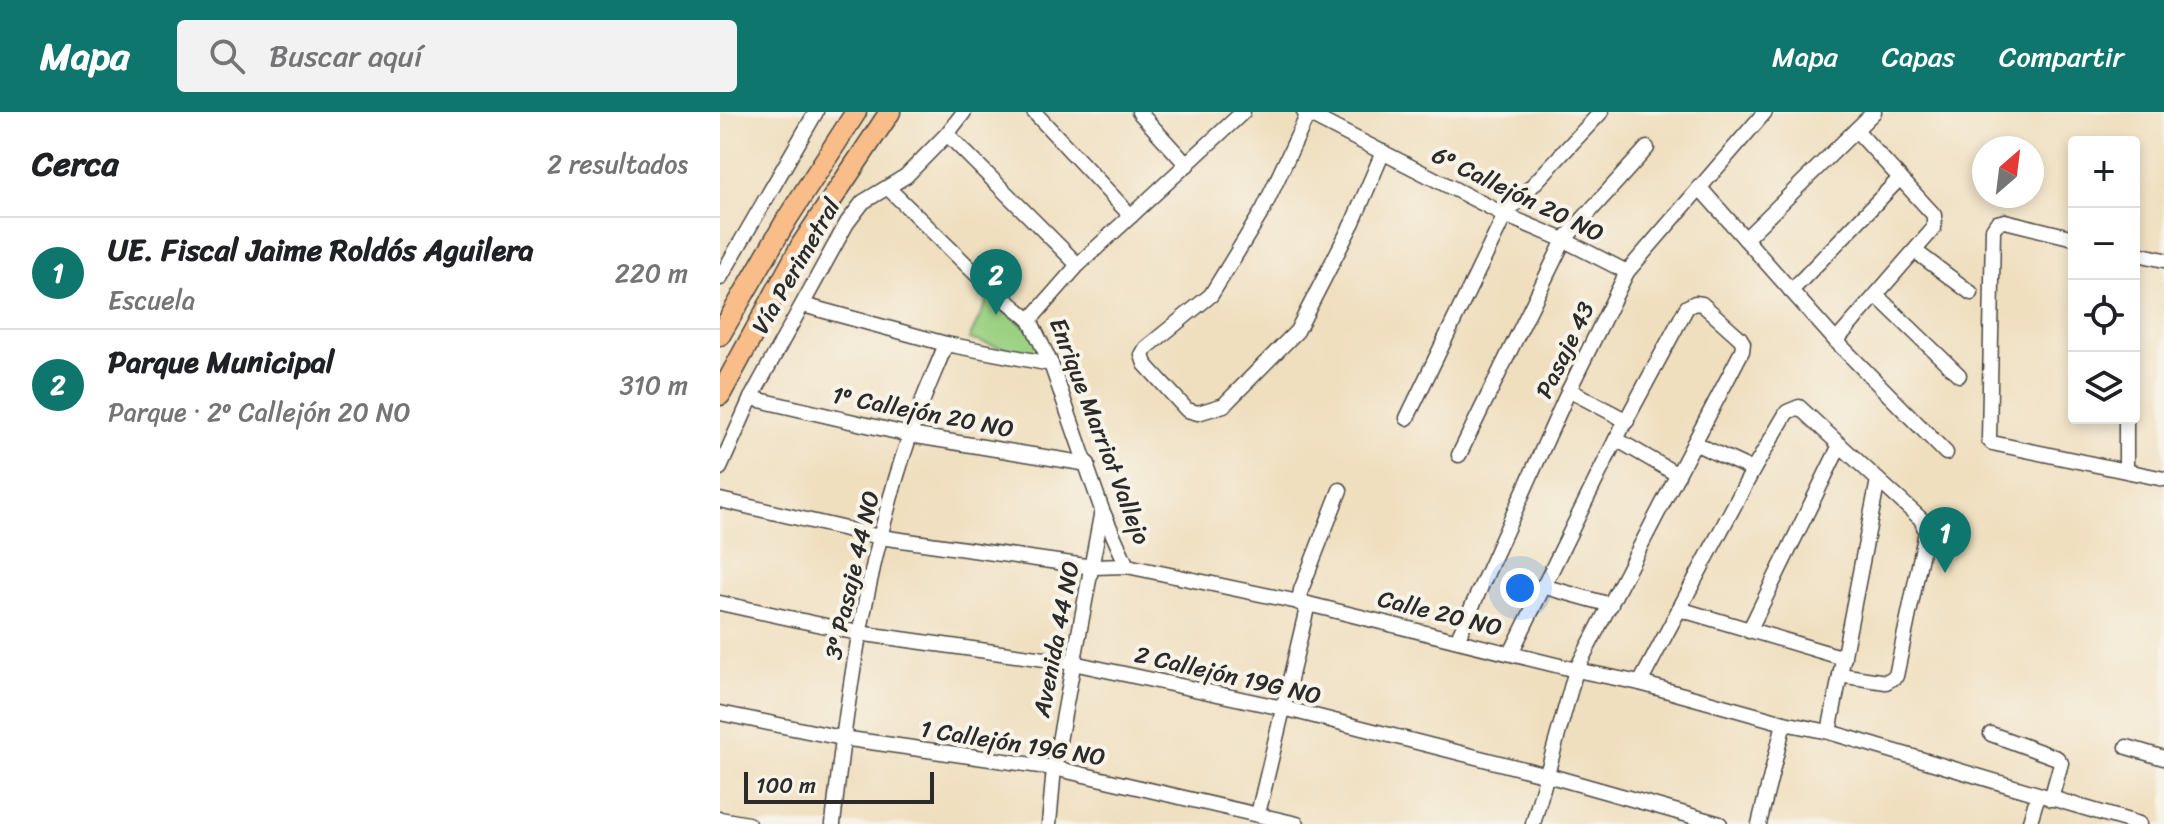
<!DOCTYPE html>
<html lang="es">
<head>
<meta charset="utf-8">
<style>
	body { margin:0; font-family:Sriracha,sans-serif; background:#f2f2f2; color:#202124 }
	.controls { position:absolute; right:24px; top:24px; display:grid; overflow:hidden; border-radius:8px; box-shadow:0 4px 12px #0003 }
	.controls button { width:72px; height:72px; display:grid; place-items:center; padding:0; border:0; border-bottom:2px solid #e0e0e0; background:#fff; color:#202124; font:40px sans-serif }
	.compass { position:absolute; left:1252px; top:24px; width:72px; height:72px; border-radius:50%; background:#fff; box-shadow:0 4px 12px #0003; rotate:28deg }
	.scale { position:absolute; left:24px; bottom:20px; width:190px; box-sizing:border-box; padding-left:8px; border:4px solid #2b2b2b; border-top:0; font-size:22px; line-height:28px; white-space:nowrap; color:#2b2b2b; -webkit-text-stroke:6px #f7f3e8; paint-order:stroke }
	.you { position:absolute; left:800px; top:476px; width:28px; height:28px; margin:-20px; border:6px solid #fff; border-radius:50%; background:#1a73e8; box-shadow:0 0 0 12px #1a73e833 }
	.badge { display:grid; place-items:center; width:52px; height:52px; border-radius:50%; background:#0f766e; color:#fff; font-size:26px; font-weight:700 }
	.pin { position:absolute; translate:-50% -66px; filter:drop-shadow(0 2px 4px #0008) }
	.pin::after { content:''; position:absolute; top:42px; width:28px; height:24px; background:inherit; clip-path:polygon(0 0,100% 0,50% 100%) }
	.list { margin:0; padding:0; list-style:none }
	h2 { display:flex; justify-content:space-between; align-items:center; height:104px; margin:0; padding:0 32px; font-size:34px }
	h2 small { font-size:26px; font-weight:400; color:#757577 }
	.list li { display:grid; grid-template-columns:52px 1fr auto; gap:24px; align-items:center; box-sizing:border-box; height:112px; padding:0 32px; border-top:2px solid #e0e0e0 }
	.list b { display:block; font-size:30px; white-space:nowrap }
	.list p { margin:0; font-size:26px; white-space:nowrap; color:#757577 }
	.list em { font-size:26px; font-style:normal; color:#757577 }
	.icon { flex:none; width:44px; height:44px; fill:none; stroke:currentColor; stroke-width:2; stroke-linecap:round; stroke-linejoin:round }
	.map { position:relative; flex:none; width:1444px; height:712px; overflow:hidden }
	header { display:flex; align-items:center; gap:48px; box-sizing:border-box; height:112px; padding:0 40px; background:#0f766e; color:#fff }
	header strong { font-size:38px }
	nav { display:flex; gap:44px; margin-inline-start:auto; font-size:28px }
	.search { width:560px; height:72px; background:#f2f2f2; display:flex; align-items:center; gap:20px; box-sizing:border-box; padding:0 28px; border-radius:8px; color:#757577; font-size:30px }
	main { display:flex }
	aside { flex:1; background:#fff }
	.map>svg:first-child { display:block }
	.green { fill:#9ad081; stroke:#627e56; stroke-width:2 }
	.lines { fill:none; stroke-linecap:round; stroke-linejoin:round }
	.minor-casing { stroke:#494641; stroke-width:17 }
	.highway-casing { stroke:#494641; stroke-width:23 }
	.minor { stroke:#fff; stroke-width:14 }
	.highway { stroke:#f8bd89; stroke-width:20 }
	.labels { text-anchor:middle; stroke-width:8; stroke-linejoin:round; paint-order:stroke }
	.street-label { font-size:24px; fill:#2b2b2b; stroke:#f7f3e8 }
</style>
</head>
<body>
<header>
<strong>Mapa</strong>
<div class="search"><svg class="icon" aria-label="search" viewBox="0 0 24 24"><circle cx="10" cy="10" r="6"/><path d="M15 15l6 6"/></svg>Buscar aquí</div>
<nav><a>Mapa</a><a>Capas</a><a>Compartir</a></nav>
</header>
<main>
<aside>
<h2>Cerca<small>2 resultados</small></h2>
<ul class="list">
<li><span class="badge">1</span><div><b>UE. Fiscal Jaime Roldós Aguilera</b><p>Escuela</p></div><em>220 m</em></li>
<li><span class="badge">2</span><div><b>Parque Municipal</b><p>Parque · 2º Callejón 20 NO</p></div><em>310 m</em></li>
</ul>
</aside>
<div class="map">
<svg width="1444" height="712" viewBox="0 0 1444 712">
	<rect width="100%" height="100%" fill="#f7f3e8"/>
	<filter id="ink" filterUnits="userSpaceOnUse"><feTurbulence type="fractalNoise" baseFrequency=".0125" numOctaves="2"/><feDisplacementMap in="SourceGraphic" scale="16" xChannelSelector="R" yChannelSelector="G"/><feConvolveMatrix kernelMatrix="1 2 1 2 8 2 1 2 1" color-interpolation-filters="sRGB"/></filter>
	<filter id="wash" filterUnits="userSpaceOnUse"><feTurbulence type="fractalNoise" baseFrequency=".006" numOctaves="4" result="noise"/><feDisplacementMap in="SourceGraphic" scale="32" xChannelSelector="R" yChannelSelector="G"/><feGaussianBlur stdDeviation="1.8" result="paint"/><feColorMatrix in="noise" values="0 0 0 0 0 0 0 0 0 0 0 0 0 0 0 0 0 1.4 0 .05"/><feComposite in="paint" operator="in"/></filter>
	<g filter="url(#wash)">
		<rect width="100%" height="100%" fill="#f0dfbf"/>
		<path class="green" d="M269 185 312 220 319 232 317 245 249 227Z"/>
	</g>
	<g filter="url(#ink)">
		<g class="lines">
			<defs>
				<g id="minor">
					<path d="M314 0 411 104"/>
					<path d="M419 0 467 53"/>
					<path d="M584 0 785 103 844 128 907 160"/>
					<path d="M588 2 543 98 491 183 426 236 422 243 425 252 467 298 478 301 504 293 577 219 633 110 663 40"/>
					<path d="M227 22 358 153"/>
					<path d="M979 75 1116 229 1226 341"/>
					<path d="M168 76 260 166 310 208 331 252 382 398 407 454"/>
					<path d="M1354 126 1285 109 1277 111 1273 117 1269 328 1272 331 1444 367"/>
					<path d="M1025 127 1154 0"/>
					<path d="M1195 139 1251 181"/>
					<path d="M1414 141 1444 148"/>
					<path d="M0 166 96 0"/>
					<path d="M1071 179 1180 66"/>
					<path d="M1157 184 1239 263"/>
					<path d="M83 193 226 232 331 252"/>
					<path d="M310 208 358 153 523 0"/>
					<path d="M1116 229 1214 116V103L1136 18"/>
					<path d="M849 278 907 309"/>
					<path d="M31 286 190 323 368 352"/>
					<path d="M687 306 785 103 881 0"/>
					<path d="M896 327 958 363"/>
					<path d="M974 331 1033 358"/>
					<path d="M739 343 844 128 927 36"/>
					<path d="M0 356 31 286 127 111 143 90 186 64 227 22 244 0"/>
					<path d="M1406 358V306"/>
					<path d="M0 388 160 425 373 455 407 454 588 492 856 558 920 571 1064 611 1109 620 1419 712"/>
					<path d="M822 474 891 493"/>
					<path d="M0 491 138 521 353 551 563 596 827 663 1000 712"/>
					<path d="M579 491 581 478 620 378"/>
					<path d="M959 497 1124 546"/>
					<path d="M1029 519 1120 333"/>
					<path d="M737 528 849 278 907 160 1045 0"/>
					<path d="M791 541 896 327 967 195 975 191 982 192 1020 226 1023 231 1022 239 856 558 813 712"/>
					<path d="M1120 563 1166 570 1176 564 1206 420 1201 407 1158 368"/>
					<path d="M920 571 1033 358 1067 300 1079 295 1158 368 1109 620"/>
					<path d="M0 601 122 626 334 656 577 712"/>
					<path d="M1271 622 1337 646 1341 651 1331 687"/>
					<path d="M1407 635 1444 646"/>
					<path d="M538 702 588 492"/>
					<path d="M0 707 28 712"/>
					<path d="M113 712C127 580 147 449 190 323 200 292 214 262 226 232"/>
					<path d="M329 712 334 656 382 398"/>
					<path d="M1039 712 1064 611"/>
					<path d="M1309 712 1318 683"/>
				</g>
				<g id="highway">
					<path d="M0 223 67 107 136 0"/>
					<path d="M0 283 82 132 170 0"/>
				</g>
			</defs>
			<use href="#minor" class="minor-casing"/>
			<use href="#highway" class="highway-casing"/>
			<use href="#minor" class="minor"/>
			<use href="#highway" class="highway"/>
		</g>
	</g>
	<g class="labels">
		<g class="street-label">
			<text transform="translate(798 82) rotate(26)" y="8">6º Callejón 20 NO</text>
			<text transform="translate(76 154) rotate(-60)" y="8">Vía Perimetral</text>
			<text transform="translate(845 238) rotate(-64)" y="8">Pasaje 43</text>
			<text transform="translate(203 300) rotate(11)" y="8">1º Callejón 20 NO</text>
			<text transform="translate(380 319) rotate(69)" y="8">Enrique Marriot Vallejo</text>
			<text transform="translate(132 463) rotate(-77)" y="8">3º Pasaje 44 NO</text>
			<text transform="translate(720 501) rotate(14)" y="8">Calle 20 NO</text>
			<text transform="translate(336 527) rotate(-79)" y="8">Avenida 44 NO</text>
			<text transform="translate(508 563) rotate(13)" y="8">2 Callejón 19G NO</text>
			<text transform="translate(293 631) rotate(9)" y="8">1 Callejón 19G NO</text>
		</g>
	</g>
</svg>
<div class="controls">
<button>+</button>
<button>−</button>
<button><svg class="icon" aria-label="locate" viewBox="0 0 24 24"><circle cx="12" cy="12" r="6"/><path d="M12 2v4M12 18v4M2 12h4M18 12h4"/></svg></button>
<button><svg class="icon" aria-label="layers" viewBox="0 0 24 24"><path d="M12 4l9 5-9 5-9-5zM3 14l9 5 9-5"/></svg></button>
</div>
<svg class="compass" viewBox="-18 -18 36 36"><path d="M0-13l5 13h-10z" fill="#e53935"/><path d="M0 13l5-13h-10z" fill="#757577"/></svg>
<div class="scale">100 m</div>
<div class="you"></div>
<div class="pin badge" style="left:1225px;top:461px">1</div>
<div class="pin badge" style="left:276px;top:203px">2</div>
</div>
</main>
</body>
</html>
